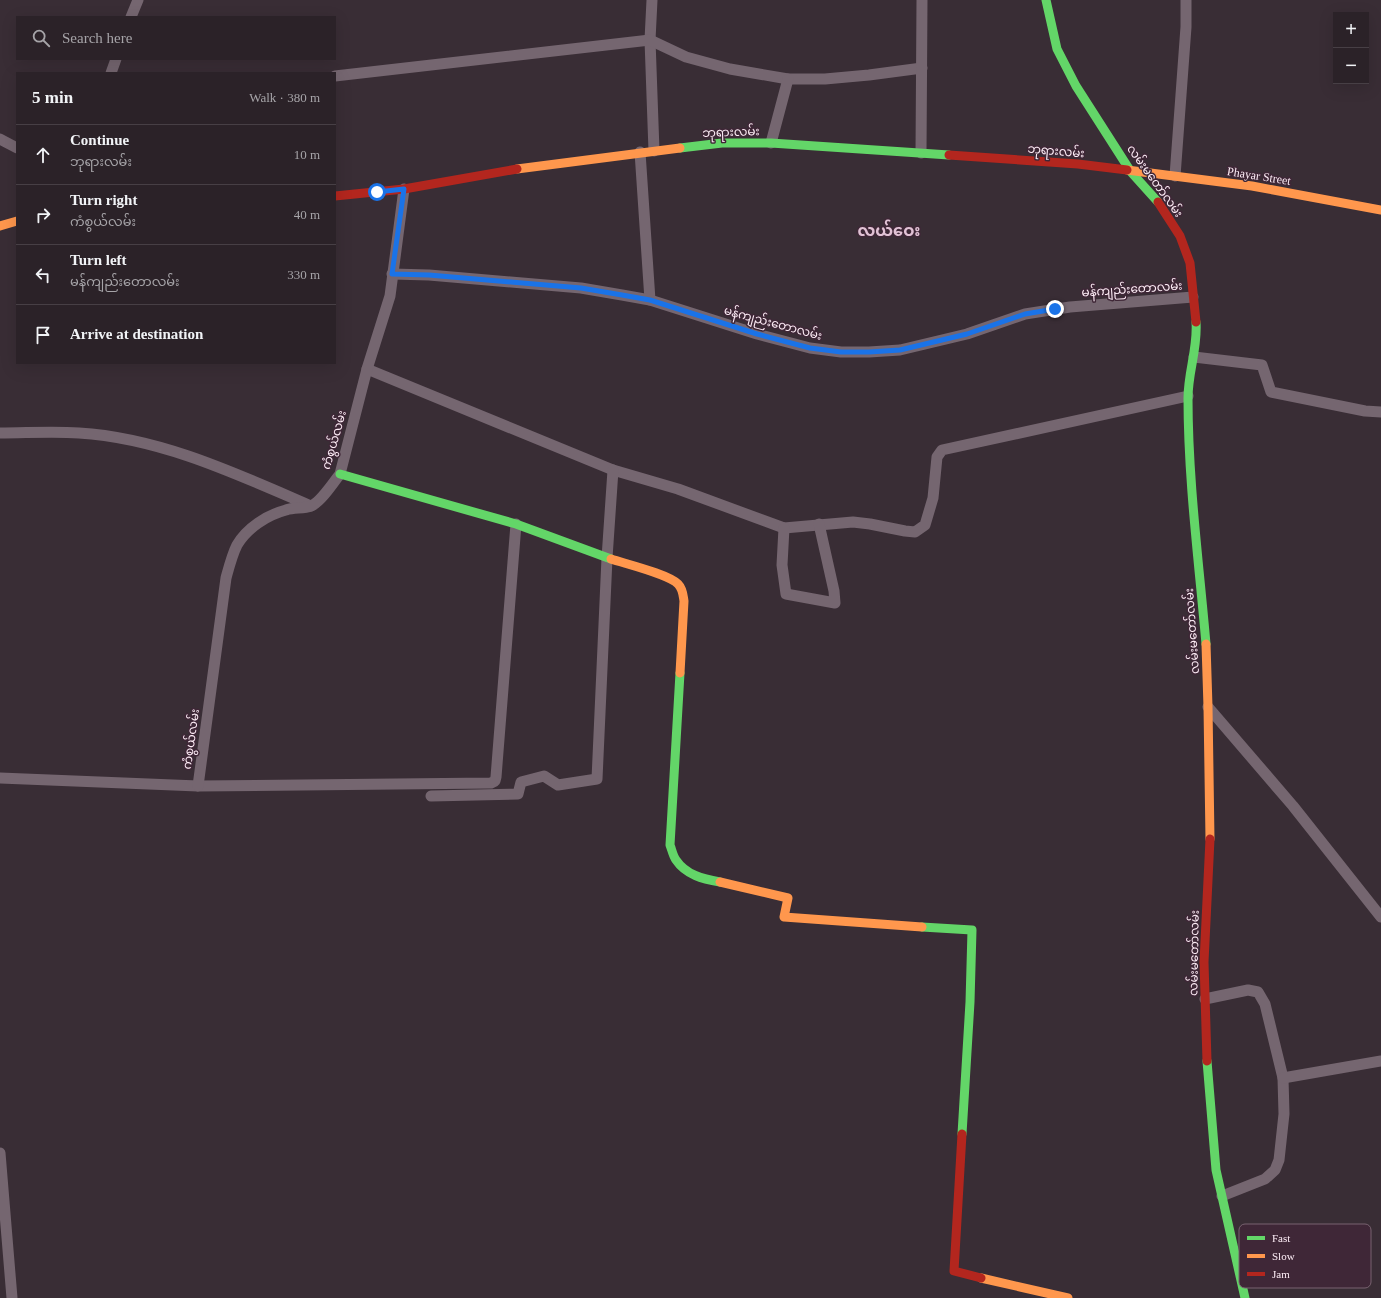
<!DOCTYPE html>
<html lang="en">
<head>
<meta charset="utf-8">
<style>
	body { margin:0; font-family:"Times New Roman","Noto Sans Myanmar",serif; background:#372f34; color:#f1f3f6 }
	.controls { position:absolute; right:12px; top:12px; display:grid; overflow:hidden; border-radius:0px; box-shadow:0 4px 16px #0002 }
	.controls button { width:36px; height:36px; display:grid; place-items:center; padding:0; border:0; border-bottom:1px solid #473f45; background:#2b2228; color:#f1f3f6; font:20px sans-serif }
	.stop { position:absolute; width:12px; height:12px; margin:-9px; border:3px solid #1a73e8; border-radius:50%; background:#fff }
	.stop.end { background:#1a73e8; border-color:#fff; box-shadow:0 1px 4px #0008 }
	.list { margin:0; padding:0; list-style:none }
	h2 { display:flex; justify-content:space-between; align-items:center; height:52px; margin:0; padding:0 16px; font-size:17px }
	h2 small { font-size:13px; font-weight:400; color:#a6a4a8 }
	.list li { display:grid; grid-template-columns:26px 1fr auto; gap:12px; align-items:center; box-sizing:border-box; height:60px; padding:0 16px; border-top:1px solid #473f45 }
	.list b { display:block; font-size:15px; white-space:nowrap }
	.list p { margin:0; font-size:13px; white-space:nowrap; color:#a6a4a8 }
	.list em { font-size:13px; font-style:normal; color:#a6a4a8 }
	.icon { flex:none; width:22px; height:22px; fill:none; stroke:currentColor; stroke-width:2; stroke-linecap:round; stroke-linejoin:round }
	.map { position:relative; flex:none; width:1381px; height:1298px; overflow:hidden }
	.search { position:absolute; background:#2b2228; box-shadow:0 4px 16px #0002; left:16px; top:16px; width:320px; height:44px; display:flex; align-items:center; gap:10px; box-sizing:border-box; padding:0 14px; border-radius:0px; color:#a6a4a8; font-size:15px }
	.panel { position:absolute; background:#2b2228; box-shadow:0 4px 16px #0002; left:16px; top:72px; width:320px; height:292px; border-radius:0px }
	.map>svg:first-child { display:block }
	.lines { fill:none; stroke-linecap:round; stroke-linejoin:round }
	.street { stroke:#756670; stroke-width:11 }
	.fast { stroke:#63d668; stroke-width:9 }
	.slow { stroke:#ff974d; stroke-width:9 }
	.jam { stroke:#b3261e; stroke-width:9 }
	.route { stroke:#1a73e8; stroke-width:5 }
	.labels { text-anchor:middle; stroke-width:3; stroke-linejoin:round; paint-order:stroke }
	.street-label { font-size:12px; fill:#fdedf6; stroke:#3f2737 }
	.district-label { font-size:16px; font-weight:bold; fill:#e1c2d5; stroke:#3f2737 }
	.key { fill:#3f2737; stroke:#786270; stroke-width:1 }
	.key-label { font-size:11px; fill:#fdedf6 }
</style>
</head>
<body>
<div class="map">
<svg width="1381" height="1298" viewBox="0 0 1381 1298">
	<rect width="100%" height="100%" fill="#392d35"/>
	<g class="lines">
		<g class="street">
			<path d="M652 0 650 40 654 151"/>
			<path d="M131 17 138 0"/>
			<path d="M111 73 116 59"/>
			<path d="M335 76 650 40 686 57 730 69 788 79H825L869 75 922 68"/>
			<path d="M0 139 17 148"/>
			<path d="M771 143 788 79"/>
			<path d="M640 152 650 300"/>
			<path d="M921 153 922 0"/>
			<path d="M1175 176 1186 27V0"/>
			<path d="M392 274 429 275 581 288 622 295 650 300 757 334 810 348 841 352H869L900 350 967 334 1025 314 1070 307 1193 297"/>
			<path d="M1194 357 1262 365 1271 392 1365 411 1381 412"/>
			<path d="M367 369 613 470 678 489 784 528 853 522 870 524 905 531 915 532 925 525 933 498 937 457 942 450 1188 396"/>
			<path d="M0 433C26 433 53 431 79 433 161 438 237 474 311 506"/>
			<path d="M784 528 782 565 786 594 835 603 834 591 819 524"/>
			<path d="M1208 707 1293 806 1381 917"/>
			<path d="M0 778 198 786 491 783 495 781 496 777 516 524"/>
			<path d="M198 786 226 578C229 567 232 555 237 545 247 528 267 515 286 510 294 507 303 509 311 506 320 503 334 482 340 474L367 369 390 296 404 189"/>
			<path d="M431 796 518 794 521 782 544 776 558 785 597 779 607 558 613 470"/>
			<path d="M1205 999 1248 990 1258 992 1265 1004 1283 1078 1284 1114 1279 1160 1275 1170 1265 1179 1222 1196"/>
			<path d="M1283 1078 1381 1061"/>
			<path d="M0 1153 12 1298"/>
		</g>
		<g class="fast">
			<path d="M1046 0 1057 49 1076 86 1131 172 1158 202"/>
			<path d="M680 148 722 143H771L949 155"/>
			<path d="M1196 322C1198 348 1188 372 1188 398 1188 480 1199 563 1206 644"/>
			<path d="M340 474 516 524 611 559"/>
			<path d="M680 673 670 845C672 850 673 856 676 860 686 875 703 879 720 882"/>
			<path d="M922 927 972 930 970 1002 962 1134"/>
			<path d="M1207 1061 1216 1170 1245 1298"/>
		</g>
		<g class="slow">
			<path d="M517 169 680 148"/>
			<path d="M1127 170 1252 186 1381 210"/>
			<path d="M0 226 17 221"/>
			<path d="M611 559C626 564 668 574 678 584 683 589 683 595 684 601L680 673"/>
			<path d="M1206 644 1208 707 1210 839"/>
			<path d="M720 882 788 898 784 917 922 927"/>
			<path d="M981 1278 1068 1298"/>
		</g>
		<g class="jam">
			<path d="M949 155 1078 164 1127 170"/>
			<path d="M335 196 404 189 517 169"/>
			<path d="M1158 202 1180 236 1190 263 1196 322"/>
			<path d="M1207 1061 1204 962 1210 839"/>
			<path d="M962 1134 954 1271 981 1278"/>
		</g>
	</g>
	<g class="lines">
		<path class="route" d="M377 192 404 189 392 274 429 275 581 288 622 295 650 300 757 334 810 348 841 352H869L900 350 967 334 1025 314 1055 309"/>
	</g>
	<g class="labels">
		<g class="street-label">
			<text transform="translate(731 132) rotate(-2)" y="4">ဘုရားလမ်း</text>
			<text transform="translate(1056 151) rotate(5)" y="4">ဘုရားလမ်း</text>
			<text transform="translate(1259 176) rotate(9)" y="4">Phayar Street</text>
			<text transform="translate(1155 181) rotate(54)" y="4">လမ်းမတော်လမ်း</text>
			<text transform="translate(1132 289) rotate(-4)" y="4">မန်ကျည်းတောလမ်း</text>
			<text transform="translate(773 323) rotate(15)" y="4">မန်ကျည်းတောလမ်း</text>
			<text transform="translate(334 440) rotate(-74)" y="4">ကံစွယ်လမ်း</text>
			<text transform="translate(1192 631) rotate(-94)" y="4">လမ်းမတော်လမ်း</text>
			<text transform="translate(191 739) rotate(-82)" y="4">ကံစွယ်လမ်း</text>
			<text transform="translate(1194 953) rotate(-89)" y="4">လမ်းမတော်လမ်း</text>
		</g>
		<g class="district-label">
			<text x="889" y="236">လယ်ဝေး</text>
		</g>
	</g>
	<rect x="1239" y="1224" width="132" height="64" rx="6" class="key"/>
	<rect x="1247" y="1236" width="18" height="4" fill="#63d668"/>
	<rect x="1247" y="1254" width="18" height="4" fill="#ff974d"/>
	<rect x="1247" y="1272" width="18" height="4" fill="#b3261e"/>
	<g class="key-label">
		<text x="1272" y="1242">Fast</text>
		<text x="1272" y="1260">Slow</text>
		<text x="1272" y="1278">Jam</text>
	</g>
</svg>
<div class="controls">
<button>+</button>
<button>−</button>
</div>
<div class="stop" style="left:377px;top:192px"></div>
<div class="stop end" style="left:1055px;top:309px"></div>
<div class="search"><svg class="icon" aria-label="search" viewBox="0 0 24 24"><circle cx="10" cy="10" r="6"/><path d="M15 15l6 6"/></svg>Search here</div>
<section class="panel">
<h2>5 min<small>Walk · 380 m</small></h2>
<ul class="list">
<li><svg class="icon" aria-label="ahead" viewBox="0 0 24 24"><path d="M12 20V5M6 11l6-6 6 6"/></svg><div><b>Continue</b><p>ဘုရားလမ်း</p></div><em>10 m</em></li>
<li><svg class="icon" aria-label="right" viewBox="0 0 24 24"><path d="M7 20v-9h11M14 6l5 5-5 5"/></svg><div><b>Turn right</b><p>ကံစွယ်လမ်း</p></div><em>40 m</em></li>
<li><svg class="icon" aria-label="left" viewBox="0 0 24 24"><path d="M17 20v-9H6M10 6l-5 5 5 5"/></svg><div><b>Turn left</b><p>မန်ကျည်းတောလမ်း</p></div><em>330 m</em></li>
<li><svg class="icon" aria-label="arrive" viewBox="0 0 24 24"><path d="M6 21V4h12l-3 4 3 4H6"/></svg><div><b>Arrive at destination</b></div></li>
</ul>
</section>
</div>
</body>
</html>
